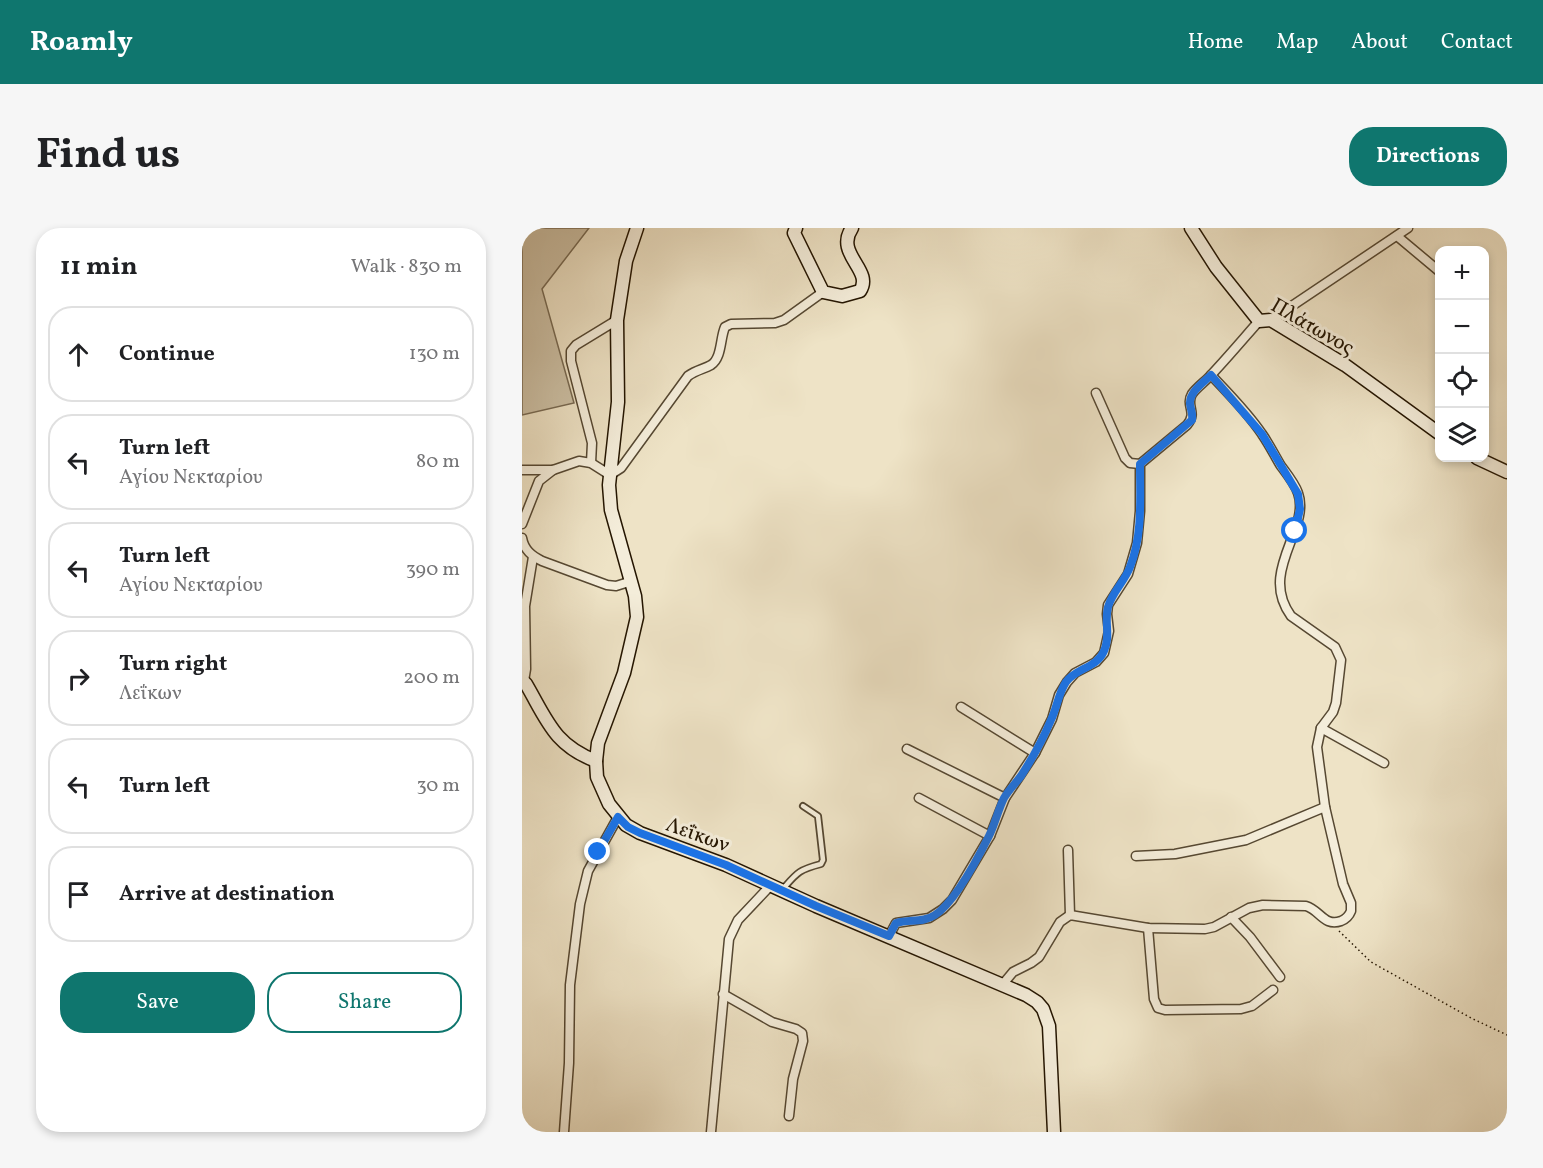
<!DOCTYPE html>
<html lang="en">
<head>
<meta charset="utf-8">
<style>
	body { margin:0; font-family:Vollkorn,serif; background:#f6f6f6; color:#202124 }
	.controls { position:absolute; right:18px; top:18px; display:grid; overflow:hidden; border-radius:12px; box-shadow:0 3px 9px #0003 }
	.controls button { width:54px; height:54px; display:grid; place-items:center; padding:0; border:0; border-bottom:2px solid #e0e0e0; background:#fff; color:#202124; font:30px sans-serif }
	.stop { position:absolute; width:18px; height:18px; margin:-14px; border:4px solid #1a73e8; border-radius:50%; background:#fff }
	.stop.end { background:#1a73e8; border-color:#fff; box-shadow:0 2px 6px #0008 }
	.list { margin:0; padding:0; list-style:none }
	h2 { display:flex; justify-content:space-between; align-items:center; height:78px; margin:0; padding:0 24px; font-size:26px }
	h2 small { font-size:20px; font-weight:400; color:#757577 }
	.list li { display:grid; grid-template-columns:39px 1fr auto; gap:18px; align-items:center; box-sizing:border-box; height:96px; margin:0 12px 12px; padding:0 12px; border:2px solid #e0e0e0; border-radius:24px }
	.list b { display:block; font-size:22px; white-space:nowrap }
	.list p { margin:0; font-size:20px; white-space:nowrap; color:#757577 }
	.list em { font-size:20px; font-style:normal; color:#757577 }
	.actions { display:flex; gap:12px; padding:18px 24px }
	.actions a { flex:1; padding:14px 0; border:2px solid #0f766e; border-radius:24px; text-align:center; font-size:21px; color:#0f766e }
	.actions .main { background:#0f766e; color:#fff }
	.icon { flex:none; width:33px; height:33px; fill:none; stroke:currentColor; stroke-width:2; stroke-linecap:round; stroke-linejoin:round }
	.map { position:relative; flex:none; width:985px; height:904px; overflow:hidden; border-radius:24px }
	header { display:flex; align-items:center; gap:36px; box-sizing:border-box; height:84px; padding:0 30px; background:#0f766e; color:#fff }
	header strong { font-size:28px }
	nav { display:flex; gap:33px; margin-inline-start:auto; font-size:21px }
	.intro { display:flex; align-items:center; justify-content:space-between; box-sizing:border-box; height:144px; padding:0 36px }
	h1 { margin:0; font-size:42px }
	.button { padding:15px 27px; border-radius:24px; background:#0f766e; color:#fff; font-size:21px; font-weight:700 }
	main { display:flex; gap:36px; padding:0 36px }
	aside { flex:1; background:#fff; border-radius:24px; box-shadow:0 3px 9px #0003 }
	.map>svg:first-child { display:block }
	.green { fill:#ccc0a5; stroke:#786a53; stroke-width:1.5 }
	.lines { fill:none; stroke-linecap:round; stroke-linejoin:round }
	.lane-casing { stroke:#564832; stroke-width:8 }
	.street-casing { stroke:#564832; stroke-width:11 }
	.secondary-casing { stroke:#241501; stroke-width:15 }
	.path { stroke:#241501; stroke-width:1.5; stroke-dasharray:1.5 3; stroke-linecap:butt }
	.lane { stroke:#f4edda; stroke-width:4.5 }
	.street { stroke:#f4edda; stroke-width:8 }
	.secondary { stroke:#f4edda; stroke-width:12 }
	.route { stroke:#1a73e8; stroke-width:8 }
	.labels { text-anchor:middle; stroke-width:6; stroke-linejoin:round; paint-order:stroke }
	.street-label { font-size:21px; fill:#241501; stroke:#f4edda }
</style>
</head>
<body>
<header>
<strong>Roamly</strong>
<nav><a>Home</a><a>Map</a><a>About</a><a>Contact</a></nav>
</header>
<div class="intro"><h1>Find us</h1><a class="button">Directions</a></div>
<main>
<aside>
<h2>11 min<small>Walk · 830 m</small></h2>
<ul class="list">
<li><svg class="icon" aria-label="ahead" viewBox="0 0 24 24"><path d="M12 20V5M6 11l6-6 6 6"/></svg><div><b>Continue</b></div><em>130 m</em></li>
<li><svg class="icon" aria-label="left" viewBox="0 0 24 24"><path d="M17 20v-9H6M10 6l-5 5 5 5"/></svg><div><b>Turn left</b><p>Αγίου Νεκταρίου</p></div><em>80 m</em></li>
<li><svg class="icon" aria-label="left" viewBox="0 0 24 24"><path d="M17 20v-9H6M10 6l-5 5 5 5"/></svg><div><b>Turn left</b><p>Αγίου Νεκταρίου</p></div><em>390 m</em></li>
<li><svg class="icon" aria-label="right" viewBox="0 0 24 24"><path d="M7 20v-9h11M14 6l5 5-5 5"/></svg><div><b>Turn right</b><p>Λεΐκων</p></div><em>200 m</em></li>
<li><svg class="icon" aria-label="left" viewBox="0 0 24 24"><path d="M17 20v-9H6M10 6l-5 5 5 5"/></svg><div><b>Turn left</b></div><em>30 m</em></li>
<li><svg class="icon" aria-label="arrive" viewBox="0 0 24 24"><path d="M6 21V4h12l-3 4 3 4H6"/></svg><div><b>Arrive at destination</b></div></li>
</ul>
<div class="actions"><a class="main">Save</a><a>Share</a></div>
</aside>
<div class="map">
<svg width="985" height="904" viewBox="0 0 985 904">
	<rect width="100%" height="100%" fill="#eee3c6"/>
	<filter id="stains"><feTurbulence type="fractalNoise" baseFrequency=".00333" numOctaves="4"/><feColorMatrix values="0 0 0 0 .2 0 0 0 0 .09 0 0 0 0 .02 0 0 0 .5 -.17"/></filter>
	<radialGradient id="worn" r=".72"><stop offset=".6" stop-color="#630" stop-opacity="0"/><stop offset="1" stop-color="#630" stop-opacity=".3"/></radialGradient>
	<path class="green" d="M0 0H67L20 61 52 175 0 187Z"/>
	<g class="lines">
		<defs>
			<path id="lane" d="M260 662C275 645 276 642 299 636L301 632 296 588 281 578"/>
			<g id="street">
				<path d="M875 8 918 44"/>
				<path d="M749 92 886 0"/>
				<path d="M574 165 603 230 608 235 618 236"/>
				<path d="M69 235 70 215 49 133V123L54 117 95 92"/>
				<path d="M0 242H31L57 233 69 235 88 247 99 240 166 148C174 142 182 141 189 137 200 130 198 110 203 99L209 96 253 95 262 92 301 64"/>
				<path d="M0 296 17 253 31 242"/>
				<path d="M0 310C2 322 10 328 20 333L85 357 94 358 110 353"/>
				<path d="M2 453 4 441 3 378 11 329"/>
				<path d="M439 479 513 525"/>
				<path d="M799 500 862 535"/>
				<path d="M385 521 483 570"/>
				<path d="M397 570 468 608"/>
				<path d="M546 622 548 687"/>
				<path d="M614 628 653 626 724 612 803 579"/>
				<path d="M709 689 728 709 758 749"/>
				<path d="M626 700 632 771 636 780 643 782 719 781 730 778 751 762"/>
				<path d="M367 708 374 695 407 690 421 681 430 672 468 608 483 570 513 525 530 491 537 467 545 454 553 445 574 434 582 425 587 403 585 386 586 377 606 346 615 315 618 283V236L665 197C676 184 663 178 670 166 675 159 684 153 690 146 706 129 722 110 737 93"/>
				<path d="M481 756 491 744 509 735 517 729 538 694 548 687 626 700 683 701 692 699 727 680 741 677 784 678C798 682 802 699 819 693 824 691 827 688 829 683V675L821 656 803 579 795 519 799 500 811 484 814 475 819 432 813 419 769 388C736 343 789 301 776 265 773 256 765 246 759 238 753 228 747 216 740 206 726 185 707 166 689 147"/>
				<path d="M201 766 250 794 274 801 280 805 281 813 271 851 267 888"/>
				<path d="M42 904 47 835 48 757 58 676 66 643 96 589"/>
				<path d="M189 904 207 711 216 692 249 657"/>
			</g>
			<g id="secondary">
				<path d="M115 0 104 33 95 92 96 174 87 257 89 282 113 368 115 389 102 445 76 515 74 533 75 549 87 576 104 597 118 605 204 637 294 678 504 767 515 774 521 781 527 798 532 904"/>
				<path d="M274 0 272 5 301 64 320 68 338 63C352 42 312 26 330 0"/>
				<path d="M669 0 694 39 737 93 749 92 823 137 918 206"/>
				<path d="M955 230 985 244"/>
				<path d="M0 452 4 456C25 492 32 517 74 533"/>
			</g>
		</defs>
		<use href="#lane" class="lane-casing"/>
		<use href="#street" class="street-casing"/>
		<use href="#secondary" class="secondary-casing"/>
		<path class="path" d="M817 703 849 734 949 790 985 807"/>
		<use href="#lane" class="lane"/>
		<use href="#street" class="street"/>
		<use href="#secondary" class="secondary"/>
	</g>
	<g class="lines">
		<path class="route" d="M76 624 96 589 106 599 118 605 204 637 294 678 367 708 374 695C388 691 401 695 413 687 433 674 456 630 467 608 473 596 476 582 482 570 487 562 493 556 499 548 510 531 521 511 529 492 535 480 536 466 544 454 554 440 575 440 582 423 589 408 582 394 586 379 590 364 603 353 608 339 621 306 618 270 618 236L670 192C671 185 669 183 668 176 667 164 681 155 689 147L740 206 776 266 778 281 773 303"/>
	</g>
	<g class="labels">
		<g class="street-label">
			<text transform="translate(791 98) rotate(30)" y="7">Πλάτωνος</text>
			<text transform="translate(176 606) rotate(20)" y="7">Λεΐκων</text>
		</g>
	</g>
	<rect width="100%" height="100%" filter="url(#stains)"/>
	<rect width="100%" height="100%" fill="url(#worn)"/>
</svg>
<div class="controls">
<button>+</button>
<button>−</button>
<button><svg class="icon" aria-label="locate" viewBox="0 0 24 24"><circle cx="12" cy="12" r="6"/><path d="M12 2v4M12 18v4M2 12h4M18 12h4"/></svg></button>
<button><svg class="icon" aria-label="layers" viewBox="0 0 24 24"><path d="M12 4l9 5-9 5-9-5zM3 14l9 5 9-5"/></svg></button>
</div>
<div class="stop" style="left:773px;top:303px"></div>
<div class="stop end" style="left:76px;top:624px"></div>
</div>
</main>
</body>
</html>
